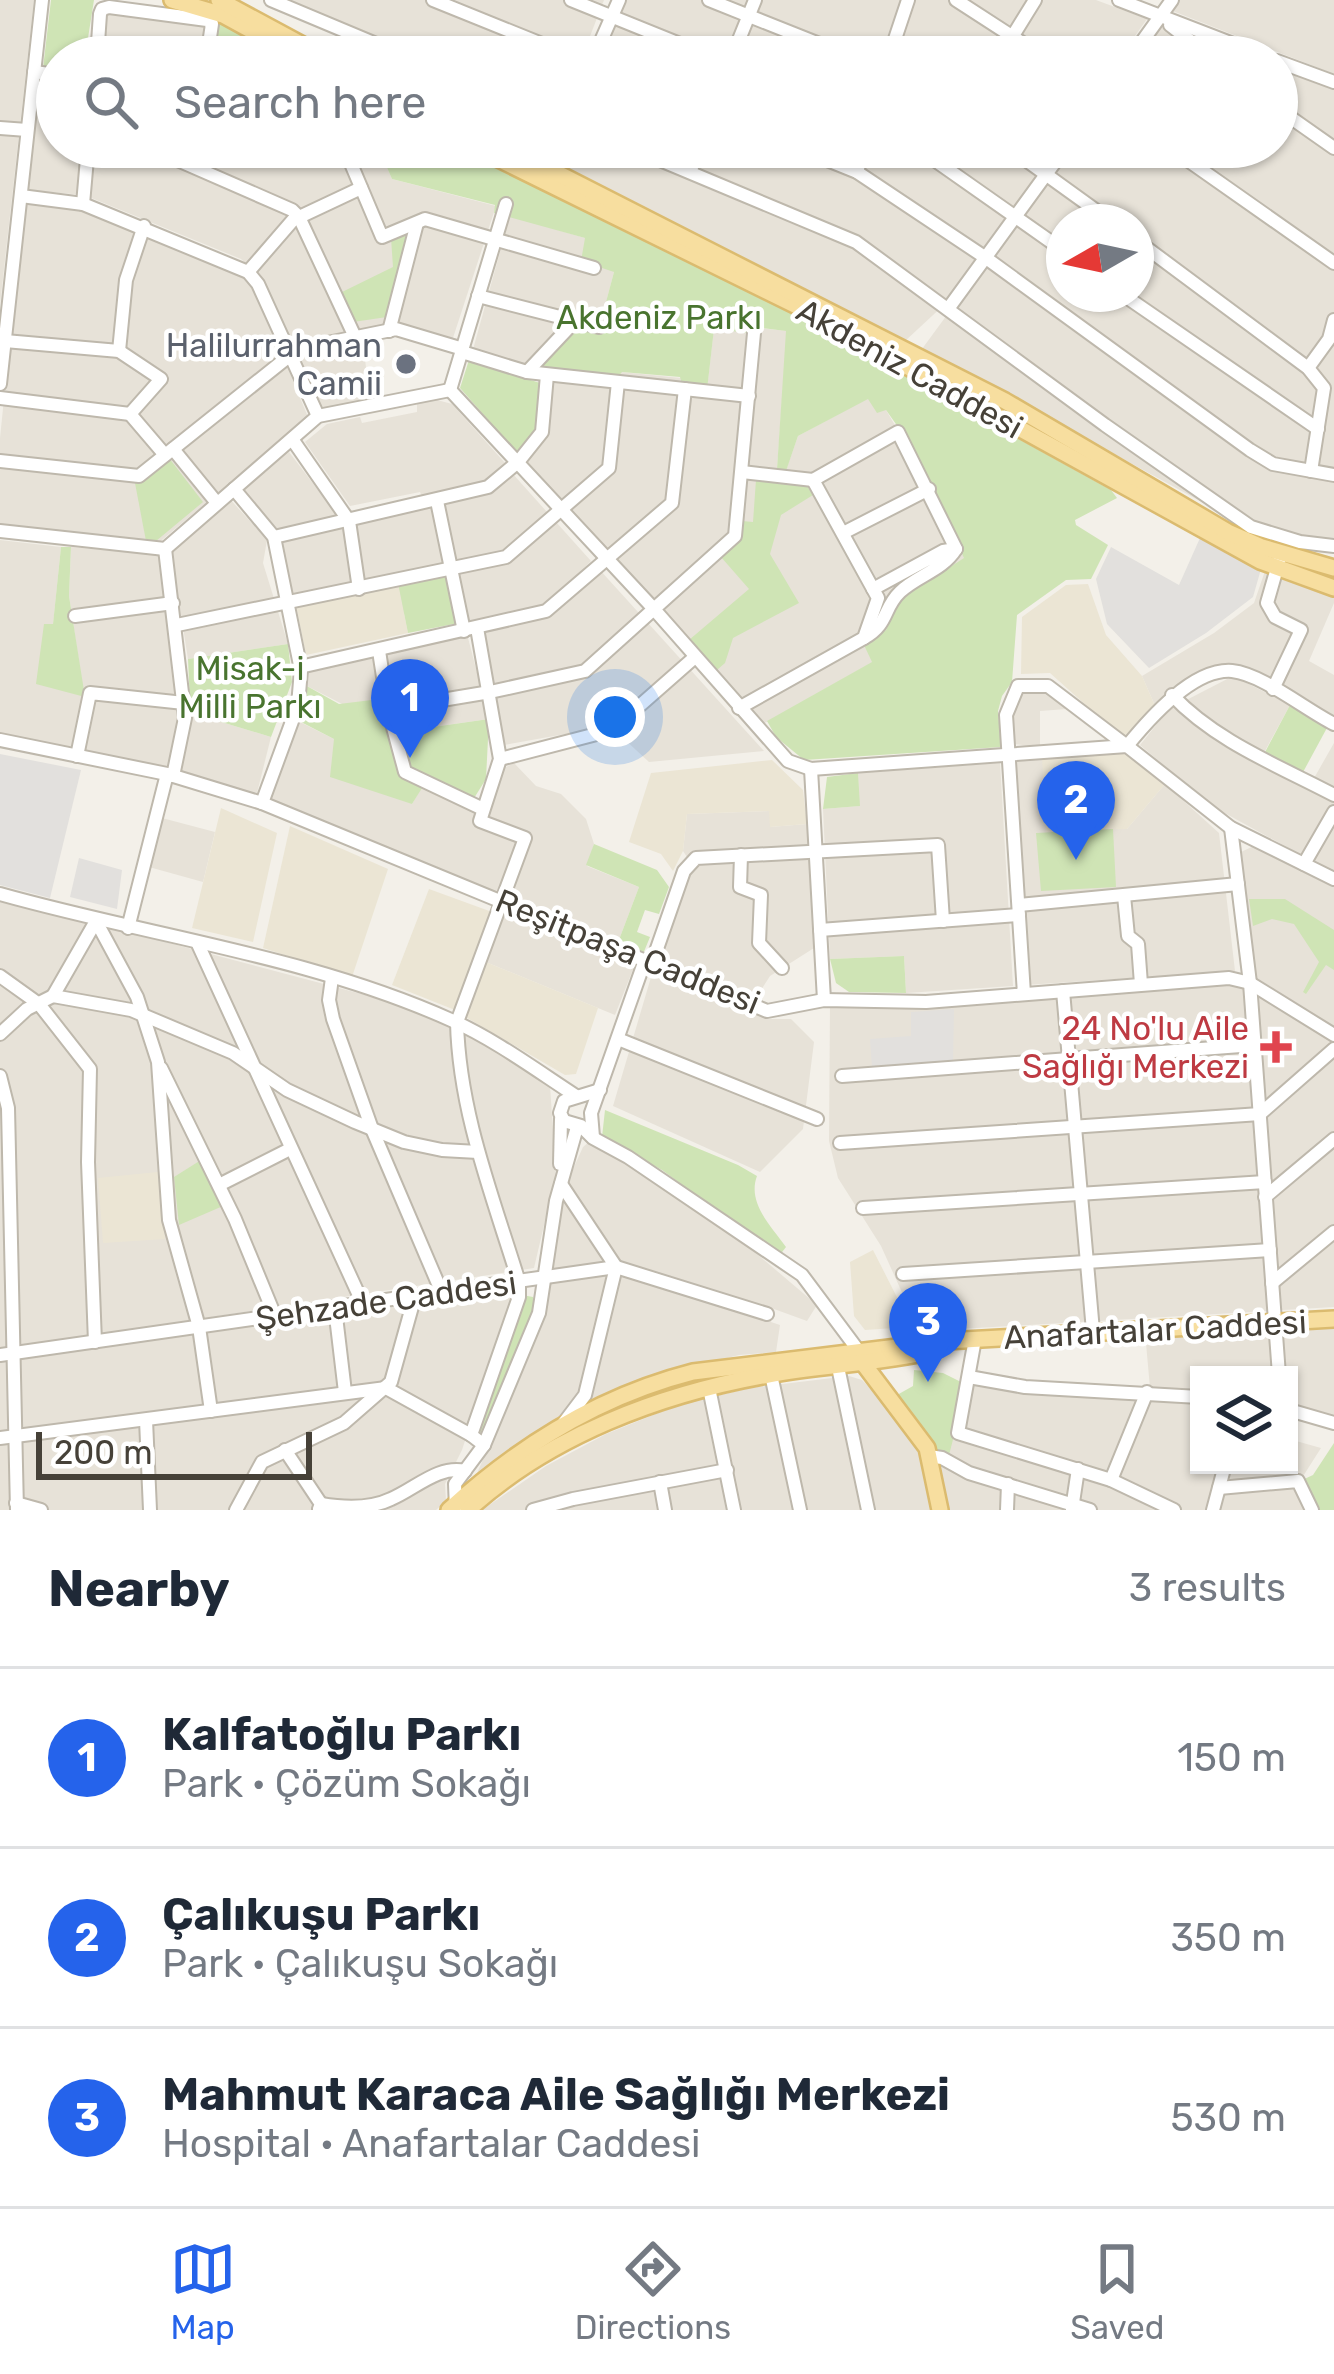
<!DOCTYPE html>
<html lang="en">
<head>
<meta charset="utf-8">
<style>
	body { margin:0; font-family:Rubik,sans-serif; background:#f6f6f7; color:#1f2937 }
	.controls { position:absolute; right:36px; bottom:36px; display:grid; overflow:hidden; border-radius:0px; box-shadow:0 3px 9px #0004 }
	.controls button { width:108px; height:108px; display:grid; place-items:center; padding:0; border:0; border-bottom:3px solid #e0e1e3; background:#fff; color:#1f2937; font:60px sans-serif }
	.compass { position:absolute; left:1046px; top:204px; width:108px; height:108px; border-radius:50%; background:#fff; box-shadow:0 3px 9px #0004; rotate:261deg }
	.scale { position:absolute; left:36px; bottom:30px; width:276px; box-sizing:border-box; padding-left:12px; border:6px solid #464138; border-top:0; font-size:33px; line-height:42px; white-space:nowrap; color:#464138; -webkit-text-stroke:9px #fff; paint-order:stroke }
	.you { position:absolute; left:615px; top:717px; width:42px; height:42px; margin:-30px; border:9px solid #fff; border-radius:50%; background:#1a73e8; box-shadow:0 0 0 18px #1a73e833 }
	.badge { display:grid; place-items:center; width:78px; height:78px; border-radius:50%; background:#2563eb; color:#fff; font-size:39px; font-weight:700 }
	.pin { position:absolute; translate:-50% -99px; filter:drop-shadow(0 3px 6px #0008) }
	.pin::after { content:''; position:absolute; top:63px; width:42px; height:36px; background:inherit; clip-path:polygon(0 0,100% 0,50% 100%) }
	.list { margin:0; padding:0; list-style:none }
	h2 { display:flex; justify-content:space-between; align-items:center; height:156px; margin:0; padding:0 48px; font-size:51px }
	h2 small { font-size:39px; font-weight:400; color:#747a83 }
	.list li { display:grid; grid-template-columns:78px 1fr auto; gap:36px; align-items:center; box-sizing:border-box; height:180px; padding:0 48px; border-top:3px solid #e0e1e3 }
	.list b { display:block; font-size:45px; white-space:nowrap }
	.list p { margin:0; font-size:39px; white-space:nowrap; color:#747a83 }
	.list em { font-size:39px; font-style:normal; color:#747a83 }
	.icon { flex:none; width:66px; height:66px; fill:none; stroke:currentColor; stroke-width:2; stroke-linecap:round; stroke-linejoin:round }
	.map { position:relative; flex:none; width:1334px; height:1510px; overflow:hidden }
	.search { position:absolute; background:#fff; box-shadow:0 3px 9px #0004; left:36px; right:36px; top:36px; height:132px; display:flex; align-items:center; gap:30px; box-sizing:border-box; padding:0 42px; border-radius:66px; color:#747a83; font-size:45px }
	.sheet { height:696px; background:#fff }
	nav { display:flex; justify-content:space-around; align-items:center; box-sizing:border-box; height:168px; border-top:3px solid #e0e1e3; background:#fff; font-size:33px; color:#747a83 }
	nav a { display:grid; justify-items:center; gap:6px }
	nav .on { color:#2563eb }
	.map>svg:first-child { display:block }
	.residential { fill:#e7e2d8; fill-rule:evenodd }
	.education { fill:#ebe5d4 }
	.green { fill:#cfe4b5 }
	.parking { fill:#e2e0dd }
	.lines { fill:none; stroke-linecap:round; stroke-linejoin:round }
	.minor-casing { stroke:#beb8ac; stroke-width:16 }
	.major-casing { stroke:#dbbb6f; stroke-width:20 }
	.minor { stroke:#fff; stroke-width:12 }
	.major { stroke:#f7de9f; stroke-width:15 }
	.worship-dot { fill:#6b7280; stroke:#fff; stroke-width:4.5 }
	.health-dot { fill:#e0444e; stroke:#fff; stroke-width:4.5 }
	.labels { text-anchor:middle; stroke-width:9; stroke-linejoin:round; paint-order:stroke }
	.park-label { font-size:33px; fill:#49742f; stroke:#fff }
	.worship-label { font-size:33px; fill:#5b616d; stroke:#fff; text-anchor:end }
	.street-label { font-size:33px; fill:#464138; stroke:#fff }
	.health-label { font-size:33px; fill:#be3a42; stroke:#fff; text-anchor:end }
</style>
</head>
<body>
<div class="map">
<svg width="1334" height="1510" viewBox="0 0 1334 1510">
	<rect width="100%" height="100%" fill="#f3f0e9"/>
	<g class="residential">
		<path d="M0 0H34L0 305Z"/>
		<path d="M281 0H604L582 57H395Z"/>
		<path d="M621 0H1096L1147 19 1120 57H598Z"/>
		<path d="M1178 0H1334V74L1170 10Z"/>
		<path d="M113 10 205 24 210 29 207 57H101L103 13Z"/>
		<path d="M1159 25 1245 57H1136Z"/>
		<path d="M1277 69 1334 90V546L1253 530 922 349 1070 147H1277ZM1064 222H1136V294H1064Z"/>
		<path d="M38 75 57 78V147H378L392 179 496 206 452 341 395 328 362 334 370 401 321 408 313 401 257 274 241 259 84 195 26 190Z"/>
		<path d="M563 147H1057L946 303 904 342 556 165Z"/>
		<path d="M24 202 86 208 235 267 254 286 308 417 156 545 0 528V438Z"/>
		<path d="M510 216 585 238 614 272 598 333 535 371 472 353Z"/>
		<path d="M752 327 787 331 777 469 786 470 798 436 868 398 886 410 896 427 901 428 965 558 900 599 886 630 863 643 873 662 761 725 523 460 550 432 553 373 621 372 681 378 707 389 714 328 749 333Z"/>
		<path d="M437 400 452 404 505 463 476 487 423 499 420 492 350 506 305 442 327 424 360 417 362 423 417 412V404Z"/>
		<path d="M289 452 344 524 479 496 512 473 591 561 545 608 465 624 292 595 277 548 275 529 243 489Z"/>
		<path d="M228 497 267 540 263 563 288 644 188 659 170 545Z"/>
		<path d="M0 540 61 547 53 625 45 624 85 697 190 703 220 711 218 721 271 737 256 797 0 737Z"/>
		<path d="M71 547 159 555 178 697 83 689 69 596Z"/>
		<path d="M599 569 764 751 649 762 610 726 504 745 480 631 548 618Z"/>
		<path d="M1265 571 1334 591V603L1309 661 1334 675V716L1231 666 1156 708 1142 676 1214 633 1254 603Z"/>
		<path d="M467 634 489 719 397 732 305 685V666Z"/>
		<path d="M1233 676 1290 705 1259 762 1309 787 1334 743V873L1212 806 1140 745 1169 709Z"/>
		<path d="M1045 687 1067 709 1040 711V747L1013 744V703L1020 689Z"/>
		<path d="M300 722 334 739 412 804 421 788 486 808 498 771 514 763 536 786 561 794 586 819 594 844 587 866 639 887 617 945 268 801Z"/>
		<path d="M1042 757 1127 829 1165 784 1219 833 1235 971 1026 985 1015 761Z"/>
		<path d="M1000 763 1013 986 906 993 904 956 830 959 823 809 859 806 858 773Z"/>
		<path d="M770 811V827L807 824 814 948 770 976 756 998 659 961 691 863 683 851 687 814Z"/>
		<path d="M162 818 215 832 203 882 149 867Z"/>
		<path d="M1258 844 1334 884V1027L1249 973 1241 852Z"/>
		<path d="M0 898 407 1006 465 1030 550 1086 556 1174 534 1268 0 1349Z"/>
		<path d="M500 912 634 967 615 1015 481 960Z"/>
		<path d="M654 967 769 1019H791L814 1042 803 1129 760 1172 613 1106Z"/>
		<path d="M1224 980 1245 986 1334 1041V1307L943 1330 903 1339 895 1328 914 1319 881 1246 838 1178 829 1141 830 1004Z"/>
		<path d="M590 1141 632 1164 743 1242 817 1305 807 1321 774 1309 771 1322 780 1325 776 1352 739 1355 641 1380 531 1438 475 1478 546 1313 559 1200 583 1147Z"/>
		<path d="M511 1288 509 1306 462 1450 445 1484 446 1501 436 1510H0V1362Z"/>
		<path d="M1334 1327V1419L1289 1401V1375H1199V1465H1289V1439L1321 1448 1300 1481 1315 1510H945L937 1457 967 1385 1075 1382 1150 1388 1145 1332Z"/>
		<path d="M849 1376 862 1380 895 1413 923 1461 932 1510H482L546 1466 606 1434 678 1405 750 1388Z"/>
	</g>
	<g class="education">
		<path d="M398 583 408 633 306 655 296 605Z"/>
		<path d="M1088 584 1106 635 1142 676 1156 708 1125 740 1050 673 1021 674 1022 617 1066 585Z"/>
		<path d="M1124 752 1165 784 1127 829 1046 832 1042 757Z"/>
		<path d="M772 760 803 790 807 824 770 827 769 811 687 814 683 851 673 871 661 854 629 842 651 773Z"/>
		<path d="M221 808 277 833 253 942 192 928Z"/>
		<path d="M290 826 388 869 352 977 263 948Z"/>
		<path d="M429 889 492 912 455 1010 392 985Z"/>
		<path d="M481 960 598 1008 576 1074 565 1075 462 1015Z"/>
		<path d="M158 1172 165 1239 103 1243 98 1178Z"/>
		<path d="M873 1250 909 1321 895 1328 865 1330 854 1316 850 1262Z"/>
	</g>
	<g class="green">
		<path d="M51 0H94L85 57H57V69L43 68Z"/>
		<path d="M215 19 297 57H210Z"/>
		<path d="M378 147H465L766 299 1111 490 1117 498 1075 520 1076 525 1108 545 1091 579 1066 580 1017 615 1012 682 1002 696 998 711 1001 747 804 760 776 737 767 721 872 662 863 643 886 630 900 599 964 558 915 451 886 410 877 413 868 399 798 436 786 471 777 469 786 331 753 327 749 333 714 329 707 390 683 388 680 377 622 372 616 379 535 371 578 328 598 332 614 272 581 261 585 238 494 213 495 205 392 179Z"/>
		<path d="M410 231 387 317 353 322 340 293 393 267 391 238Z"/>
		<path d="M469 360 540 383 537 430 519 455 460 388Z"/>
		<path d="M169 458 203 502 156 541H146L135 483Z"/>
		<path d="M756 480 807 486 813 495 781 515 770 554 799 603 733 638 725 663 717 670 689 640 749 589 721 557 739 541 742 521 753 522Z"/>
		<path d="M61 547H71L69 596 85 697 36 684 44 624H53Z"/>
		<path d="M448 573 459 623 408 633 398 583Z"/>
		<path d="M288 644 292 682 271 737 218 721 219 711 190 703 188 659Z"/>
		<path d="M305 685 339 704 380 699 398 732 489 719 486 779 471 803 422 788 412 804 330 777 334 739 301 722Z"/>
		<path d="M1290 705 1328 726 1302 774 1264 754Z"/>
		<path d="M858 773 860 806 823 809 827 777Z"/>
		<path d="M1113 829 1116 887 1041 891 1036 833Z"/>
		<path d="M594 844 657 870 669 887 659 914 645 910 637 932 650 937 643 954 617 945 639 887 586 865Z"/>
		<path d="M1249 899H1285L1334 930V970L1326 965 1306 994 1303 992 1319 962 1294 924 1272 919 1253 926Z"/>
		<path d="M904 956 906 993 849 992 836 983 830 959Z"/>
		<path d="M605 1110 738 1165 757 1176C747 1203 771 1226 786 1247L779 1256 662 1170 602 1137Z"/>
		<path d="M201 1160 223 1206 179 1225 174 1177Z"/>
		<path d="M522 1295 533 1297 536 1310 483 1434 476 1430Z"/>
		<path d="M914 1370 943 1373 967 1385 948 1459 937 1457 934 1444 897 1395 913 1386Z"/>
		<path d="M1334 1443V1510H1315L1300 1481 1313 1475Z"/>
	</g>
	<g class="parking">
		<path d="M1200 538 1261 569 1253 597 1206 633 1149 668 1107 624 1096 579 1111 547 1179 585Z"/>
		<path d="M0 754 81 770 50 898 0 885Z"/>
		<path d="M79 858 122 870 117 909 70 897Z"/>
		<path d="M954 1009 953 1061 872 1067 870 1039 911 1036V1012Z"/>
	</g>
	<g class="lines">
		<defs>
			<g id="minor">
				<path d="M271 0 407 57"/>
				<path d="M433 0 574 57"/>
				<path d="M571 0 712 57"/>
				<path d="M709 0 852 57"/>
				<path d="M956 0 1044 57"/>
				<path d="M1119 0 1267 57"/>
				<path d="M1170 25 1211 57"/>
				<path d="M1014 34 1035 0"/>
				<path d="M97 57 100 14 102 9 109 7 207 20 212 24 207 57"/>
				<path d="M594 57 619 0"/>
				<path d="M732 57 755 0"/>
				<path d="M889 57 908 0"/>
				<path d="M1131 57 1172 0"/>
				<path d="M1277 61 1334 82"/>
				<path d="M34 72 57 75"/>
				<path d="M1277 108 1334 148"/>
				<path d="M0 128 27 130"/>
				<path d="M136 147 150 148 292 210 299 217 355 337"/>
				<path d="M344 147 382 237 425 219 594 268"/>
				<path d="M629 147 856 242 1105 425 1251 527 1300 542 1334 546"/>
				<path d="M795 147 857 172 986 258 1250 450 1273 464 1334 475"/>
				<path d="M916 147 1064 251"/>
				<path d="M1008 147 1112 222"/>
				<path d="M1169 147 1334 263"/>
				<path d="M543 165 553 147"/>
				<path d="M690 172 700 147"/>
				<path d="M857 172 864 147"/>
				<path d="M21 196 83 204 248 272 258 284 318 416"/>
				<path d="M83 204 88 147"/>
				<path d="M1136 240 1308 368 1324 388 1311 471"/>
				<path d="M248 272 293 220 361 188"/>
				<path d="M1122 294 1318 429"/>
				<path d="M478 296 599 327"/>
				<path d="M948 309 1066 147"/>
				<path d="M389 331 417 223"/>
				<path d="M5 341 119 351 161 379 130 414 165 455"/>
				<path d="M119 351 126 280 144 226"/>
				<path d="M462 352 527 372 749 396"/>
				<path d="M1308 368 1329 339 1334 320"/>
				<path d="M527 372 575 321"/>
				<path d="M0 384 42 0"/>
				<path d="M450 390 653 608 788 761 811 769 1127 746 1231 828 1334 879"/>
				<path d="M450 390 506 204"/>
				<path d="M0 398 130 414"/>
				<path d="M292 439 349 521 359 589"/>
				<path d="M173 449 217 503"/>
				<path d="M0 461 139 476 298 349 396 329 463 349"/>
				<path d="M742 472 813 480"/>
				<path d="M813 480 898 432 956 549"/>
				<path d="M234 489 274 537 301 670 298 705 262 803"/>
				<path d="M437 501 464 631"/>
				<path d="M0 531 165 549 318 416 450 390"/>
				<path d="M843 533 929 489"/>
				<path d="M274 537 488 487 518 462 542 432 547 375"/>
				<path d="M165 549 185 718 173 776"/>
				<path d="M75 616 173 603"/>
				<path d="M177 625 506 557 609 468 618 382"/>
				<path d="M477 628 500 759 480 821 525 838 457 1022C459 1112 493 1197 519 1282V1297L471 1435 484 1445"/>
				<path d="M864 638C889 624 883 608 900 592 918 575 942 571 956 549L943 551 873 589"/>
				<path d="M379 651 388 709 405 772 483 809"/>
				<path d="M300 667 546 611 672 503 685 389"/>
				<path d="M1273 689 1301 630 1275 617 1267 603 1279 561"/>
				<path d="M1172 695C1215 741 1279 766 1334 795"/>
				<path d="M739 708 864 638 878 598 813 480"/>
				<path d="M388 709 490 692 585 671 735 536 754 333"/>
				<path d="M0 740 167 774 262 803 767 1011 824 1000 926 1002 1229 978 1250 983 1334 1035"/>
				<path d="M77 756 90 693 184 703"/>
				<path d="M500 759 612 730 695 657"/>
				<path d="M811 769 824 1000"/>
				<path d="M1231 828 1250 983 1279 1375"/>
				<path d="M741 855 740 887 761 895 759 943 782 968"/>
				<path d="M1304 864 1334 812"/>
				<path d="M0 894C149 936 309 956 451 1020 494 1039 536 1070 576 1096"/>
				<path d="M1124 896 1128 936 1138 944 1141 984"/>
				<path d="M1019 905 1238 884"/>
				<path d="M128 928 167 774"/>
				<path d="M820 930 1019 915"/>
				<path d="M197 942 363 1304"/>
				<path d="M652 963 684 871 696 858 938 845 943 921"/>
				<path d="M0 976 39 1004 90 1069 88 1162 95 1342"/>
				<path d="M332 978 329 1000 333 1019 372 1129 442 1293"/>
				<path d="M1063 991 1093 1331"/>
				<path d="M1024 994 1006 715 1018 686H1048L1127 746C1149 719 1193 668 1232 671 1262 674 1306 710 1334 724"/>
				<path d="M53 996 96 921 137 997 158 1062 169 1220 199 1327 211 1411"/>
				<path d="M0 1034 27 1009 53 996 131 1010 233 1053 287 1090 355 1122 404 1142 442 1150 478 1152"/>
				<path d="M618 1039 817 1119"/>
				<path d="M161 1068 235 1219 275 1316"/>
				<path d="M0 1076 8 1108 17 1510"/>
				<path d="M842 1076 1254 1045"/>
				<path d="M600 1090 564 1101 560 1113 564 1121 581 1126 593 1138 628 1157 802 1275 858 1350"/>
				<path d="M593 1137 591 1113 645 960"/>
				<path d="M840 1143 1260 1114 1334 1049"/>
				<path d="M560 1164 561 1119"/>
				<path d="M561 1184 616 1267 585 1395 563 1424"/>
				<path d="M219 1185 290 1149"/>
				<path d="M1265 1197 1334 1139"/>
				<path d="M863 1208 1265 1182"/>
				<path d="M903 1274 1270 1250"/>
				<path d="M1272 1283 1334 1232"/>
				<path d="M335 1308 345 1392"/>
				<path d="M975 1339 958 1433 1111 1480 1174 1510"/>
				<path d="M0 1355 616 1267 767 1314"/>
				<path d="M838 1367 868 1510"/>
				<path d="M770 1370 800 1510"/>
				<path d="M969 1377 1025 1387 1199 1397"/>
				<path d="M709 1388 734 1510"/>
				<path d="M1289 1410 1334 1423"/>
				<path d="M146 1420 150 1510"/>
				<path d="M0 1438 386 1388 471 1435"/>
				<path d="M285 1450 321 1504 319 1509"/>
				<path d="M929 1456 942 1458 969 1473 1090 1510"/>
				<path d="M1111 1480 1147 1392"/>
				<path d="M660 1482 665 1510"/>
				<path d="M1219 1488 1298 1481 1312 1510"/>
				<path d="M16 1503 41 1510"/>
				<path d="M321 1504C344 1508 370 1509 391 1499 415 1489 438 1465 465 1471"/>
				<path d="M456 1509 455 1484 484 1445 539 1313 556 1201 577 1127"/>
				<path d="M1072 1509 1078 1469"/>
				<path d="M236 1510 262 1462 344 1423 391 1382 415 1296"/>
				<path d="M533 1510 573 1499 727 1470"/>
				<path d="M1007 1510 1008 1484"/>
				<path d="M1213 1510 1225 1465"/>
			</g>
			<g id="major">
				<path d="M172 0 223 15 300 57"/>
				<path d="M219 0 325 57"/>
				<path d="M474 147 801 308 1260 561 1334 588"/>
				<path d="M506 147 1005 401 1228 532 1262 547 1334 568"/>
				<path d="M860 1359 927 1448 940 1510"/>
				<path d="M449 1510C520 1445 599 1396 693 1372L946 1341 1334 1319"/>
				<path d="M468 1510C549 1436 660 1394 768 1375 823 1365 879 1363 933 1351"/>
			</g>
		</defs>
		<use href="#minor" class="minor-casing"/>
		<use href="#major" class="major-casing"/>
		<use href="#minor" class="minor"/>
		<use href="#major" class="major"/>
	</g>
	<circle class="worship-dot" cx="406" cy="364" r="12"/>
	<path class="health-dot" d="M1270 1029h12v12h12v12h-12v12h-12v-12h-12v-12h12z"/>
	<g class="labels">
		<g class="park-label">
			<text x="659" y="329">Akdeniz Parkı</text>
			<text x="250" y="680">Misak-i<tspan x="250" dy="38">Milli Parkı</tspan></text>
		</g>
		<g class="worship-label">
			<text x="382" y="357">Halilurrahman<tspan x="382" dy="38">Camii</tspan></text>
		</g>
		<g class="street-label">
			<text transform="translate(910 368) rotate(29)" y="12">Akdeniz Caddesi</text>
			<text transform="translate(628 951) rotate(22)" y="12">Reşitpaşa Caddesi</text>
			<text transform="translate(386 1300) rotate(-8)" y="12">Şehzade Caddesi</text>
			<text transform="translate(1155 1329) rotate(-3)" y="12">Anafartalar Caddesi</text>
		</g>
		<g class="health-label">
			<text x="1249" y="1040">24 No'lu Aile<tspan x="1249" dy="38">Sağlığı Merkezi</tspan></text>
		</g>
	</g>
</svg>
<div class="controls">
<button><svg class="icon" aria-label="layers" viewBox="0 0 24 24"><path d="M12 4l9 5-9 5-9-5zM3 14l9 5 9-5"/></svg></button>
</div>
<svg class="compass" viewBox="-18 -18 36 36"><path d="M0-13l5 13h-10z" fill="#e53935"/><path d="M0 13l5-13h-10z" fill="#747a83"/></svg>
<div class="scale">200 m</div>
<div class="you"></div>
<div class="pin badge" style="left:410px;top:758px">1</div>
<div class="pin badge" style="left:1076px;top:860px">2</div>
<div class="pin badge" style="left:928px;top:1382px">3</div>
<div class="search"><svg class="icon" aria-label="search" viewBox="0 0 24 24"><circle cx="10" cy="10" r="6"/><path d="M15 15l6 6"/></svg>Search here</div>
</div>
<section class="sheet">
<h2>Nearby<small>3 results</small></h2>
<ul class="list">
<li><span class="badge">1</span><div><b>Kalfatoğlu Parkı</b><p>Park · Çözüm Sokağı</p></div><em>150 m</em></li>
<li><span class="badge">2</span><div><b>Çalıkuşu Parkı</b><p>Park · Çalıkuşu Sokağı</p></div><em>350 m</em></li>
<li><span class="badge">3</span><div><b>Mahmut Karaca Aile Sağlığı Merkezi</b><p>Hospital · Anafartalar Caddesi</p></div><em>530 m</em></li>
</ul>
</section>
<nav>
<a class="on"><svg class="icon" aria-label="map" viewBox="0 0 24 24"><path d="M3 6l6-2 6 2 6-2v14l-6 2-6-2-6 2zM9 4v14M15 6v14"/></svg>Map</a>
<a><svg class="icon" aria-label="directions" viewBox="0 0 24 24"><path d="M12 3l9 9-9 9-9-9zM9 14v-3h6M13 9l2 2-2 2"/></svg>Directions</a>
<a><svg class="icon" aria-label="saved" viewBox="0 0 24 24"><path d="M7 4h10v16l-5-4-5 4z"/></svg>Saved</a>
</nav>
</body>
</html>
